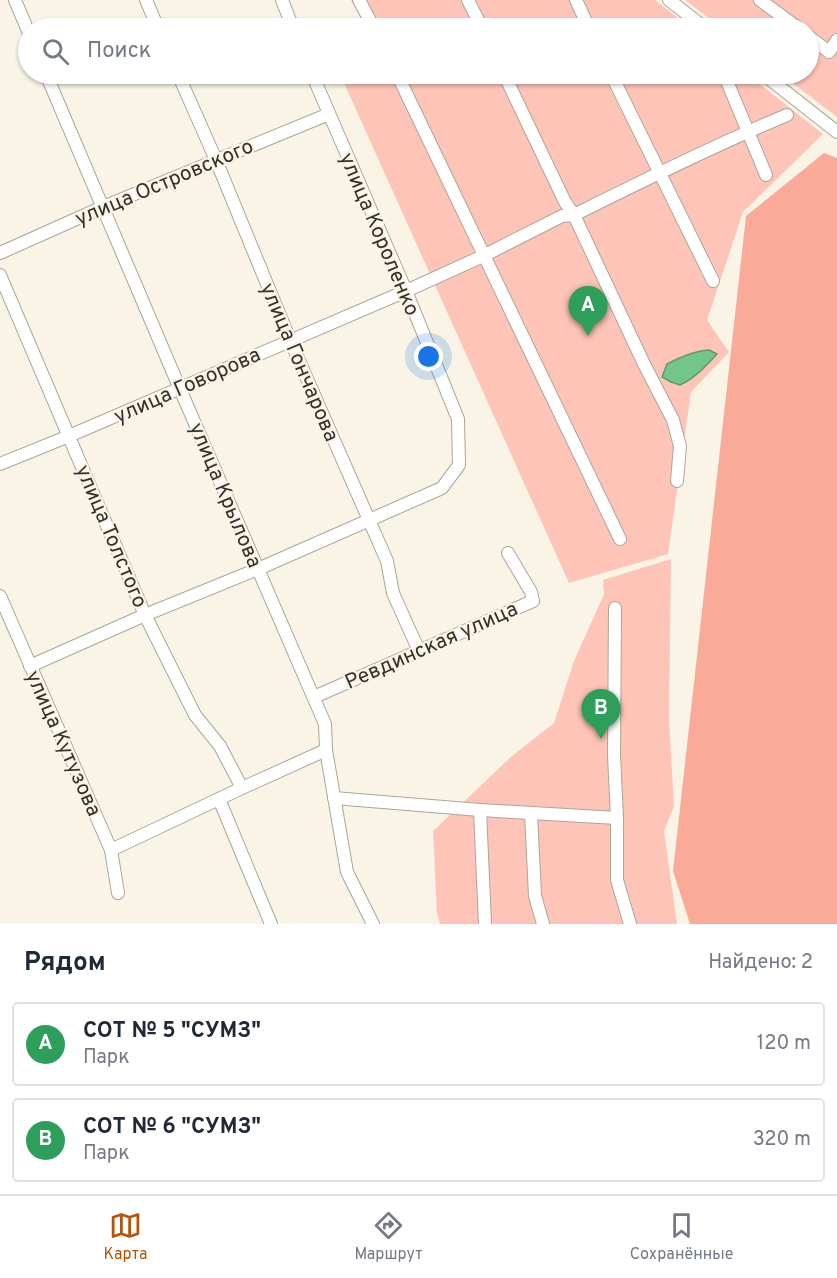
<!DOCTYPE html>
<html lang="ru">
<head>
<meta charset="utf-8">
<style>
	body { margin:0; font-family:Overpass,sans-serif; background:#f2f2f3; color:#1f2937 }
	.you { position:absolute; left:429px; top:357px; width:21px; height:21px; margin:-15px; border:4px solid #fff; border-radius:50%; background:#1a73e8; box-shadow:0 0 0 9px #1a73e833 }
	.badge { display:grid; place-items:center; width:39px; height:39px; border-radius:50%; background:#b45309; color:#fff; font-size:20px; font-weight:700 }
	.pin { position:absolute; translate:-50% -50px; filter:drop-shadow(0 2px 3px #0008) }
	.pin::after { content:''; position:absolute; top:32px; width:21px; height:18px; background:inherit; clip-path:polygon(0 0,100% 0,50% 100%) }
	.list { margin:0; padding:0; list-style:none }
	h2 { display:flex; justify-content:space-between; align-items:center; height:78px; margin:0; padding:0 24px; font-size:26px }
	h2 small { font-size:20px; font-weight:400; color:#747a83 }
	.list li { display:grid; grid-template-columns:39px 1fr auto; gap:18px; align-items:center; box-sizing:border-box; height:84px; margin:0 12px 12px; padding:0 12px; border:2px solid #e0e1e3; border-radius:6px }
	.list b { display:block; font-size:22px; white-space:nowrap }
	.list p { margin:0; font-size:20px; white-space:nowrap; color:#747a83 }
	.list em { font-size:20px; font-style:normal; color:#747a83 }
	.icon { flex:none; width:33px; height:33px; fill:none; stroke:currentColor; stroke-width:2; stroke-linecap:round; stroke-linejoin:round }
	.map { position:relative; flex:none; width:837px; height:924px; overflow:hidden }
	.search { position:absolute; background:#fff; box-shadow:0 2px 4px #0004; left:18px; right:18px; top:18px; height:66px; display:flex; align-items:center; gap:15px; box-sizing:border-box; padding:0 21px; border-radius:33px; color:#747a83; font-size:22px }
	.sheet { height:270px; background:#fff }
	nav { display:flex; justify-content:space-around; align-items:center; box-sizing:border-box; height:84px; border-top:2px solid #e0e1e3; background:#fff; font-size:16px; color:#747a83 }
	nav a { display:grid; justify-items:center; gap:3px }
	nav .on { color:#b45309 }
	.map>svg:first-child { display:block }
	.green { fill:#ffc4b8 }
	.forest { fill:#faaa99 }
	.water { fill:#72c788; stroke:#5f9a6c; stroke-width:1.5 }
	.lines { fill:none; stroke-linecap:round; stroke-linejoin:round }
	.minor-casing { stroke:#aaa698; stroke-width:14 }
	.minor { stroke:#fff; stroke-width:12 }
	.labels { text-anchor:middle; stroke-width:4.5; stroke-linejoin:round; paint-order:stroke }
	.street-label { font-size:21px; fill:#34322c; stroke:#f9f4e5 }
</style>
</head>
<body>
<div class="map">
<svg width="837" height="924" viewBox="0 0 837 924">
	<rect width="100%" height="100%" fill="#f9f4e5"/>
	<g class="green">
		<path d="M351 0H655L691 28H352L361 19Z"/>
		<path d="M685 0H837V117L781 74H808V28H722Z"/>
		<path d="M340 74H747L823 134 743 212 707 320 729 352 691 392 668 554 569 583Z"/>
		<path d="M671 559 669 720 674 806 664 831 677 924H440L437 913 433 831 512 756 554 723 574 661 604 594 603 580Z"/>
	</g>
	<path class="forest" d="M824 153 837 158V924H690L673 871 746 216Z"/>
	<path class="water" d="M709 350 717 354C706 366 695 378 680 385L671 382 662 377 667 364C681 357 694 351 709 350Z"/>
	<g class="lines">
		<defs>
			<g id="minor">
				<path d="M15 0 28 31"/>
				<path d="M146 0 158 28"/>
				<path d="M282 0 293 28"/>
				<path d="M359 0 374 28"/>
				<path d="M468 0 482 28"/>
				<path d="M576 0 589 28"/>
				<path d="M669 0 705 28"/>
				<path d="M760 0 798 28"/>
				<path d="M808 36 829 52 837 40"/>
				<path d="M46 74 180 389 325 724 326 750 347 872 373 924"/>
				<path d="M178 74 216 160 290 340 387 561 393 593 419 651"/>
				<path d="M397 74 620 539"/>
				<path d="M504 74 565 202 574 215 644 364 673 420 680 446 677 481"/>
				<path d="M611 74 713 281"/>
				<path d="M724 74 766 175"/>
				<path d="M763 74 837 132"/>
				<path d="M0 253 103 207 329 114"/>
				<path d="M0 275 145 615 195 715 220 746 242 788"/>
				<path d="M0 464 69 436 406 291 483 256 562 216 574 215C644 180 715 145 787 115"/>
				<path d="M0 596 111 850 118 893"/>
				<path d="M615 608 614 755 617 818V880L630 924"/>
				<path d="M30 666 145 615 258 569 442 488 459 465 458 419 406 291 312 74"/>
				<path d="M314 697 533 601 531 592 508 553"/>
				<path d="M334 798 480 810 617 818"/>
				<path d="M219 799 271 924"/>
				<path d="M480 810 485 924"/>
				<path d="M531 813 535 896 543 924"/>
				<path d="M111 850 242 788 326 750"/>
			</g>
		</defs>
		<use href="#minor" class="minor-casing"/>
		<use href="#minor" class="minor"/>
	</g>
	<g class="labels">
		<g class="street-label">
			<text transform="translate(164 182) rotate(-23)" y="7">улица Островского</text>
			<text transform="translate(380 234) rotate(67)" y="7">улица Короленко</text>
			<text transform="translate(300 362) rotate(67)" y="7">улица Гончарова</text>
			<text transform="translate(187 385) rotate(-24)" y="7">улица Говорова</text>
			<text transform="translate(226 495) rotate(67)" y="7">улица Крылова</text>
			<text transform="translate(112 536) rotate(67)" y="7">улица Толстого</text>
			<text transform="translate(431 645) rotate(-24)" y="7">Ревдинская улица</text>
			<text transform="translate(64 743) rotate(66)" y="7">улица Кутузова</text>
		</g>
	</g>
</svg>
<div class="you"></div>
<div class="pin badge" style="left:588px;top:336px;background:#2e9e5b">A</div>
<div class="pin badge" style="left:601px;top:739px;background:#2e9e5b">B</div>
<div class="search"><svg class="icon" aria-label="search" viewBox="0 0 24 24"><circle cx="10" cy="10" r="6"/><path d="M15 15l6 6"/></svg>Поиск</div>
</div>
<section class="sheet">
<h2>Рядом<small>Найдено: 2</small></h2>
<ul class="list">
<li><span class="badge" style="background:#2e9e5b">A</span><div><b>СОТ № 5 &quot;СУМЗ&quot;</b><p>Парк</p></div><em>120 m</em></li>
<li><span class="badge" style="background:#2e9e5b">B</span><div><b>СОТ № 6 &quot;СУМЗ&quot;</b><p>Парк</p></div><em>320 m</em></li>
</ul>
</section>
<nav>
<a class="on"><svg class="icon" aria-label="map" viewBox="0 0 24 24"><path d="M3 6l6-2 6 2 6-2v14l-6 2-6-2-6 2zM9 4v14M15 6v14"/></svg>Карта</a>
<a><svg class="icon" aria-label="directions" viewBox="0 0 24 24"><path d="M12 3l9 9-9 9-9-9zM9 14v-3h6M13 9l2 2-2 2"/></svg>Маршрут</a>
<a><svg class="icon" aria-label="saved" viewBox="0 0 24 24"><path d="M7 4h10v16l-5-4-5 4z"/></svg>Сохранённые</a>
</nav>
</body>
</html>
